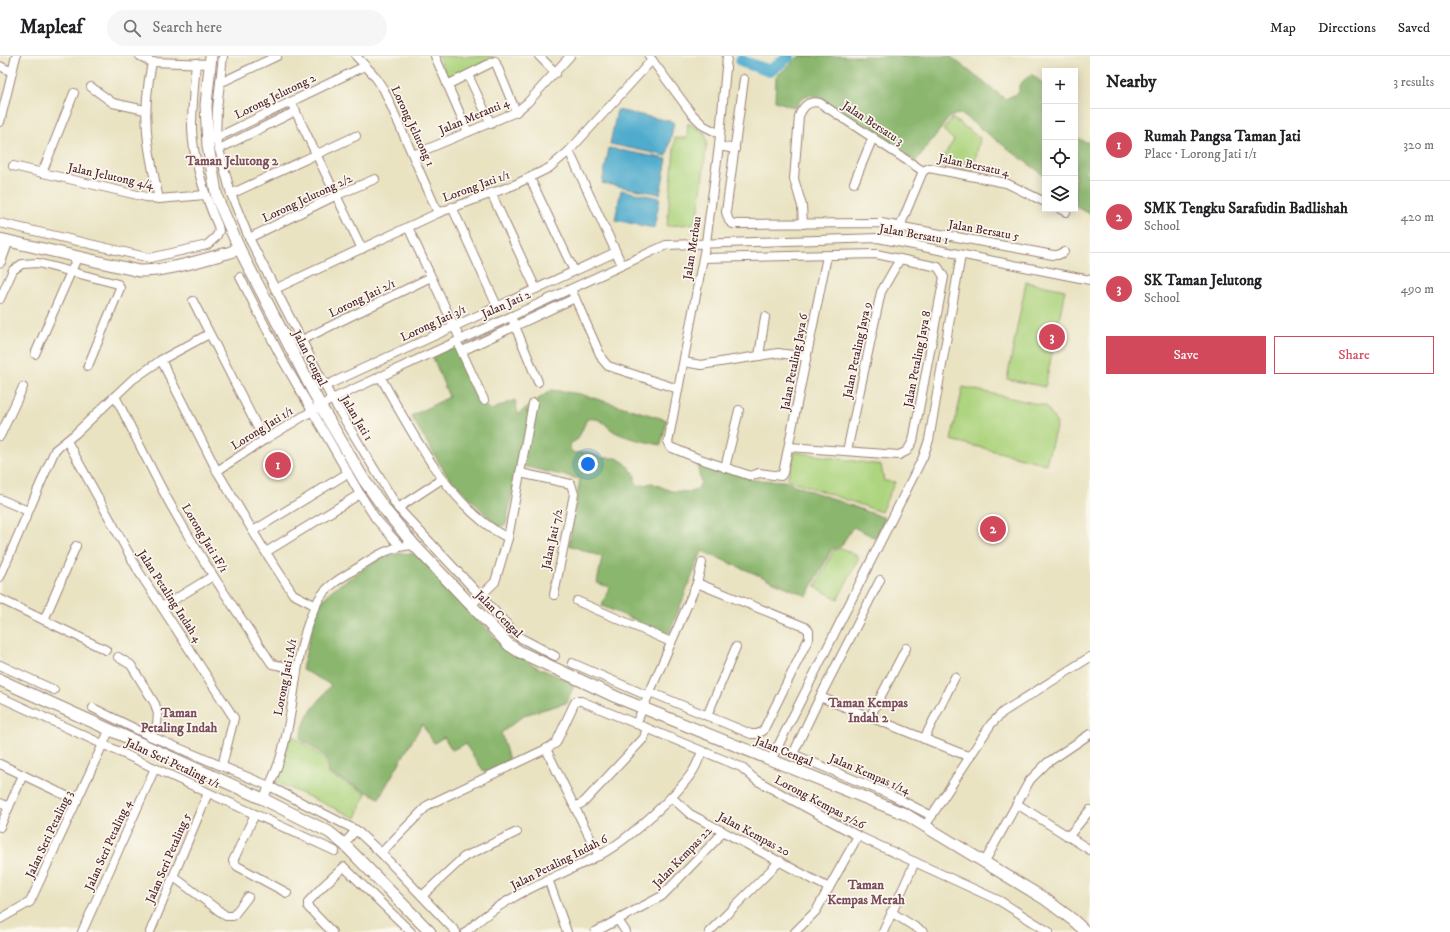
<!DOCTYPE html>
<html lang="en">
<head>
<meta charset="utf-8">
<style>
	body { margin:0; font-family:"IM FELL DW Pica",serif; background:#f6f6f6; color:#202124 }
	.controls { position:absolute; right:12px; top:12px; display:grid; overflow:hidden; border-radius:0px; box-shadow:0 2px 10px #0003 }
	.controls button { width:36px; height:36px; display:grid; place-items:center; padding:0; border:0; border-bottom:1px solid #e0e0e0; background:#fff; color:#202124; font:20px sans-serif }
	.you { position:absolute; left:588px; top:408px; width:14px; height:14px; margin:-10px; border:3px solid #fff; border-radius:50%; background:#1a73e8; box-shadow:0 0 0 6px #1a73e833 }
	.badge { display:grid; place-items:center; width:26px; height:26px; border-radius:50%; background:#d1495b; color:#fff; font-size:13px; font-weight:700 }
	.pin { position:absolute; translate:-50% -50%; border:2px solid #fff; box-shadow:0 1px 4px #0006 }
	.list { margin:0; padding:0; list-style:none }
	h2 { display:flex; justify-content:space-between; align-items:center; height:52px; margin:0; padding:0 16px; font-size:17px }
	h2 small { font-size:13px; font-weight:400; color:#757577 }
	.list li { display:grid; grid-template-columns:26px 1fr auto; gap:12px; align-items:center; box-sizing:border-box; height:72px; padding:0 16px; border-top:1px solid #e0e0e0 }
	.list b { display:block; font-size:15px; white-space:nowrap }
	.list p { margin:0; font-size:13px; white-space:nowrap; color:#757577 }
	.list em { font-size:13px; font-style:normal; color:#757577 }
	.actions { display:flex; gap:8px; padding:12px 16px }
	.actions a { flex:1; padding:9px 0; border:1px solid #d1495b; border-radius:0px; text-align:center; font-size:14px; color:#d1495b }
	.actions .main { background:#d1495b; color:#fff }
	.icon { flex:none; width:22px; height:22px; fill:none; stroke:currentColor; stroke-width:2; stroke-linecap:round; stroke-linejoin:round }
	.map { position:relative; flex:none; width:1090px; height:876px; overflow:hidden }
	header { display:flex; align-items:center; gap:24px; box-sizing:border-box; height:56px; padding:0 20px; background:#fff; border-bottom:1px solid #e0e0e0 }
	header strong { font-size:19px }
	nav { display:flex; gap:22px; margin-inline-start:auto; font-size:14px }
	.search { width:280px; height:36px; background:#f6f6f6; display:flex; align-items:center; gap:10px; box-sizing:border-box; padding:0 14px; border-radius:22px; color:#757577; font-size:15px }
	main { display:flex }
	aside { flex:1; background:#fff }
	.map>svg:first-child { display:block }
	.green { fill:#add47e; stroke:#7c7a54 }
	.forest { fill:#8ab66d; stroke:#6a6a4c }
	.water { fill:#4faccd; stroke:#4c667c }
	.lines { fill:none; stroke-linecap:round; stroke-linejoin:round }
	.river { stroke:#4faccd; stroke-width:12 }
	.street-casing { stroke:#9a8176; stroke-width:10 }
	.secondary-casing { stroke:#9a8176; stroke-width:13 }
	.street { stroke:#fff; stroke-width:8 }
	.secondary { stroke:#fff; stroke-width:11 }
	.labels { text-anchor:middle; stroke-width:3.5; stroke-linejoin:round; paint-order:stroke }
	.street-label { font-size:12px; fill:#4a1f2b; stroke:#fbf7ec }
	.neighbourhood-label { font-size:13px; font-weight:bold; fill:#7a4e5e; stroke:#fbf7ec }
</style>
</head>
<body>
<header>
<strong>Mapleaf</strong>
<div class="search"><svg class="icon" aria-label="search" viewBox="0 0 24 24"><circle cx="10" cy="10" r="6"/><path d="M15 15l6 6"/></svg>Search here</div>
<nav><a>Map</a><a>Directions</a><a>Saved</a></nav>
</header>
<main>
<div class="map">
<svg width="1090" height="876" viewBox="0 0 1090 876">
	<rect width="100%" height="100%" fill="#fbf7ec"/>
	<filter id="ink" filterUnits="userSpaceOnUse"><feTurbulence type="fractalNoise" baseFrequency=".025" numOctaves="2"/><feDisplacementMap in="SourceGraphic" scale="8" xChannelSelector="R" yChannelSelector="G"/><feConvolveMatrix kernelMatrix="1 2 1 2 8 2 1 2 1" color-interpolation-filters="sRGB"/></filter>
	<filter id="wash" filterUnits="userSpaceOnUse"><feTurbulence type="fractalNoise" baseFrequency=".012" numOctaves="4" result="noise"/><feDisplacementMap in="SourceGraphic" scale="16" xChannelSelector="R" yChannelSelector="G"/><feGaussianBlur stdDeviation="0.9" result="paint"/><feColorMatrix in="noise" values="0 0 0 0 0 0 0 0 0 0 0 0 0 0 0 0 0 1.4 0 .05"/><feComposite in="paint" operator="in"/></filter>
	<g filter="url(#wash)">
		<rect width="100%" height="100%" fill="#e9e3c2"/>
		<g class="green">
			<path d="M438 0H493L494 1 449 24Z"/>
			<path d="M952 62 980 82 973 115 938 109 954 84 943 74Z"/>
			<path d="M688 67 704 76 707 84 698 162 692 168 667 170 675 82H687Z"/>
			<path d="M1026 226 1065 234 1045 331 1007 323Z"/>
			<path d="M963 331 1046 350 1057 368 1046 408 951 384Z"/>
			<path d="M795 396 881 409 884 425 895 426 881 456 787 423Z"/>
			<path d="M841 492 859 501 838 543 815 531 834 494Z"/>
			<path d="M292 679 326 704 328 718 366 737 356 762 274 725Z"/>
		</g>
		<g class="forest">
			<path d="M799 0H950L1005 43 1019 37V29L1031 18 1045 29V120L961 58 954 59 949 62 915 106 819 41C805 38 802 39 796 52L775 45 776 21Z"/>
			<path d="M1075 80 1083 85 1090 87V111L1086 114 1090 126V158L1075 150Z"/>
			<path d="M456 288 482 347 491 354 515 344 518 358 551 334 580 338 667 364 661 389C647 386 628 383 615 376 603 369 604 361 587 363L578 383 570 388V394L574 397 588 396 602 402H617L625 407 635 419V426L639 430 652 427 671 435 690 436 696 434 701 428 697 406 755 424 784 425 885 462 876 482 853 471 841 490 832 493 807 540 702 495 669 578 602 550 609 531 597 527 602 501 569 489 580 423 518 409 506 468 498 471 446 418 411 360 449 341 432 299Z"/>
			<path d="M400 497 416 498 506 593 537 611 575 628 566 647 524 659 501 677 509 704 485 717 465 688 452 694 444 681 434 687 422 668 379 742 329 717 328 703 300 682 307 660 331 629 302 613 316 557 322 545 332 534 381 501Z"/>
		</g>
		<g class="water">
			<path d="M617 54 674 66 667 100 610 88Z"/>
			<path d="M609 92 667 103 660 138 602 127Z"/>
			<path d="M621 134 660 142 654 172 615 164Z"/>
		</g>
		<g class="lines">
			<path class="river" d="M741 5 770 15 789 0"/>
		</g>
	</g>
	<g filter="url(#ink)">
		<g class="lines">
			<defs>
				<g id="street">
					<path d="M140 0 152 6 210 8"/>
					<path d="M223 0 217 53 216 82 231 138 249 182 332 343 398 452 519 581 555 600"/>
					<path d="M356 0 374 19 384 34 438 157"/>
					<path d="M435 0 468 76"/>
					<path d="M539 0 556 17"/>
					<path d="M649 0 692 58 704 70 720 78"/>
					<path d="M727 0 719 90 706 186 668 387 670 391 697 402 751 420 759 417 781 420 783 417 827 200"/>
					<path d="M152 6C141 60 147 90 159 143"/>
					<path d="M0 10 12 16"/>
					<path d="M468 19 491 68"/>
					<path d="M744 23 726 156 729 165 733 168 881 167 1053 199H1058L1064 196"/>
					<path d="M220 27 277 0"/>
					<path d="M447 29 495 5 516 56"/>
					<path d="M91 31 113 47 145 54"/>
					<path d="M291 46 362 193"/>
					<path d="M0 66 16 0"/>
					<path d="M216 82 365 10"/>
					<path d="M719 90 735 93"/>
					<path d="M219 93 296 55"/>
					<path d="M569 95 622 209"/>
					<path d="M413 99 516 56 528 46 570 0"/>
					<path d="M13 110 146 141 159 143 205 139"/>
					<path d="M42 117 74 37"/>
					<path d="M530 122 574 215"/>
					<path d="M854 127 873 81"/>
					<path d="M491 137 536 233"/>
					<path d="M231 138 356 80"/>
					<path d="M452 151 497 250"/>
					<path d="M1060 153 1066 156"/>
					<path d="M0 167 150 202 207 189 216 181 219 175 218 170C205 140 193 106 192 72 192 51 194 29 196 7"/>
					<path d="M803 168 802 150 794 123 799 60C803 50 809 44 820 47L923 115"/>
					<path d="M408 171 460 283"/>
					<path d="M249 182 335 140 375 123"/>
					<path d="M894 185 923 115 929 112 1006 127 1045 146"/>
					<path d="M704 202 876 198 938 211 944 221 913 385 907 395 899 399 789 391"/>
					<path d="M240 221 282 303 360 438 376 463 400 490"/>
					<path d="M275 233 438 157 514 129 549 112 569 95 652 4"/>
					<path d="M571 233 602 303 608 310 678 333"/>
					<path d="M0 243 13 214 22 208 38 207 118 228 120 232 88 310"/>
					<path d="M193 245 264 384"/>
					<path d="M513 265 538 326"/>
					<path d="M302 284 431 221"/>
					<path d="M460 292 484 344"/>
					<path d="M462 295 575 242"/>
					<path d="M35 298 77 202"/>
					<path d="M759 300 765 261"/>
					<path d="M161 304 217 415 263 492 293 538 316 550"/>
					<path d="M684 306 701 309 778 297 807 301"/>
					<path d="M380 320C411 375 450 453 508 482"/>
					<path d="M325 330 616 196"/>
					<path d="M115 340C133 375 150 411 169 446 200 502 236 555 272 608L297 613"/>
					<path d="M0 380 23 331"/>
					<path d="M67 385 139 516 234 662 222 710"/>
					<path d="M847 395 881 236 900 203"/>
					<path d="M725 412 739 354"/>
					<path d="M217 415 264 384 332 343 666 189 878 182 1090 224"/>
					<path d="M520 417 571 428 574 438 554 539"/>
					<path d="M0 443 28 455"/>
					<path d="M398 452 442 423"/>
					<path d="M253 475 348 417"/>
					<path d="M266 496 360 438"/>
					<path d="M0 521 55 394 75 378 132 324 161 304 209 278"/>
					<path d="M0 543 106 594"/>
					<path d="M577 545 671 586"/>
					<path d="M471 549 495 526 508 482 533 347"/>
					<path d="M162 551 213 520"/>
					<path d="M44 564 76 490"/>
					<path d="M118 601 131 609 155 648 158 658 157 668 150 680"/>
					<path d="M572 607 648 640"/>
					<path d="M0 609 54 634"/>
					<path d="M650 636 751 678H757L763 675 809 582V575L805 571 697 527"/>
					<path d="M0 641 335 795"/>
					<path d="M820 641 970 701"/>
					<path d="M93 652 150 680 269 730 356 774 381 797 456 876"/>
					<path d="M707 660 736 591"/>
					<path d="M870 661 906 592"/>
					<path d="M636 668 697 527 702 507"/>
					<path d="M924 683 955 621"/>
					<path d="M776 691 891 739 932 760"/>
					<path d="M546 693 599 800"/>
					<path d="M793 698 820 641 880 524"/>
					<path d="M771 704 923 401 929 384 961 199"/>
					<path d="M0 708 77 745"/>
					<path d="M671 741 690 758 829 832"/>
					<path d="M263 743C271 727 279 710 283 692 297 645 294 586 319 543 328 528 345 520 359 511 377 499 392 490 414 489"/>
					<path d="M0 747 9 751"/>
					<path d="M1017 748 1090 794"/>
					<path d="M575 751 584 746 644 682 647 672"/>
					<path d="M255 758 233 805 237 810 287 837"/>
					<path d="M925 770 991 668 1003 656 1090 601"/>
					<path d="M0 771 23 719"/>
					<path d="M1068 781 1090 754"/>
					<path d="M344 788 356 774"/>
					<path d="M381 797 428 749 546 693 556 687 574 648 576 645H581L741 711 756 724 858 780 1000 845 1049 876"/>
					<path d="M984 807 1030 724 1047 707 1090 678"/>
					<path d="M174 821 226 860H233L248 841"/>
					<path d="M548 823 567 876"/>
					<path d="M422 840 464 801 517 776"/>
					<path d="M891 856 923 876"/>
					<path d="M0 863 30 846 109 675"/>
					<path d="M618 864 626 876"/>
					<path d="M82 876 155 712"/>
					<path d="M150 876 208 737"/>
					<path d="M332 876 308 851V846L322 831 344 811 411 876"/>
					<path d="M466 876C503 840 553 823 598 800 624 787 677 740 693 715 697 709 699 702 702 696"/>
					<path d="M595 876 662 840 717 783 722 775"/>
					<path d="M709 876 780 805"/>
					<path d="M795 876 816 855 858 780"/>
					<path d="M883 876 915 806"/>
				</g>
				<g id="secondary">
					<path d="M211 0 206 49 208 90 217 142 239 192 320 349 364 424 386 455 414 489 509 589 520 596 616 641 905 758 1045 843 1073 864 1086 876"/>
					<path d="M0 183 139 215C170 215 201 204 231 196L239 192"/>
					<path d="M0 205 7 185"/>
					<path d="M0 624 263 743 329 776 344 788 430 876"/>
				</g>
			</defs>
			<use href="#street" class="street-casing"/>
			<use href="#secondary" class="secondary-casing"/>
			<use href="#street" class="street"/>
			<use href="#secondary" class="secondary"/>
		</g>
	</g>
	<g class="labels">
		<g class="street-label">
			<text transform="translate(275 40) rotate(-26)" y="4">Lorong Jelutong 2</text>
			<text transform="translate(474 60) rotate(-23)" y="4">Jalan Meranti 4</text>
			<text transform="translate(873 67) rotate(33)" y="4">Jalan Bersatu 3</text>
			<text transform="translate(413 70) rotate(65)" y="4">Lorong Jelutong 1</text>
			<text transform="translate(974 109) rotate(12)" y="4">Jalan Bersatu 4</text>
			<text transform="translate(111 120) rotate(12)" y="4">Jalan Jelutong 4/4</text>
			<text transform="translate(476 130) rotate(-20)" y="4">Lorong Jati 1/1</text>
			<text transform="translate(307 142) rotate(-25)" y="4">Lorong Jelutong 2/2</text>
			<text transform="translate(984 174) rotate(10)" y="4">Jalan Bersatu 5</text>
			<text transform="translate(914 178) rotate(10)" y="4">Jalan Bersatu 1</text>
			<text transform="translate(692 192) rotate(-81)" y="4">Jalan Merbau</text>
			<text transform="translate(362 242) rotate(-26)" y="4">Lorong Jati 2/1</text>
			<text transform="translate(506 248) rotate(-24)" y="4">Jalan Jati 2</text>
			<text transform="translate(433 267) rotate(-25)" y="4">Lorong Jati 3/1</text>
			<text transform="translate(857 294) rotate(-78)" y="4">Jalan Petaling Jaya 9</text>
			<text transform="translate(310 302) rotate(63)" y="4">Jalan Cengal</text>
			<text transform="translate(917 303) rotate(-79)" y="4">Jalan Petaling Jaya 8</text>
			<text transform="translate(794 306) rotate(-79)" y="4">Jalan Petaling Jaya 6</text>
			<text transform="translate(357 362) rotate(59)" y="4">Jalan Jati 1</text>
			<text transform="translate(262 372) rotate(-32)" y="4">Lorong Jati 1/1</text>
			<text transform="translate(205 482) rotate(59)" y="4">Lorong Jati 1F/1</text>
			<text transform="translate(552 483) rotate(-78)" y="4">Jalan Jati 7/2</text>
			<text transform="translate(170 540) rotate(57)" y="4">Jalan Petaling Indah 4</text>
			<text transform="translate(499 558) rotate(45)" y="4">Jalan Cengal</text>
			<text transform="translate(285 621) rotate(-79)" y="4">Lorong Jati 1A/1</text>
			<text transform="translate(784 695) rotate(22)" y="4">Jalan Cengal</text>
			<text transform="translate(173 707) rotate(25)" y="4">Jalan Seri Petaling 1/1</text>
			<text transform="translate(870 718) rotate(23)" y="4">Jalan Kempas 1/14</text>
			<text transform="translate(820 746) rotate(28)" y="4">Lorong Kempas 5/26</text>
			<text transform="translate(49 778) rotate(-65)" y="4">Jalan Seri Petaling 3</text>
			<text transform="translate(754 778) rotate(28)" y="4">Jalan Kempas 20</text>
			<text transform="translate(108 789) rotate(-66)" y="4">Jalan Seri Petaling 4</text>
			<text transform="translate(682 801) rotate(-46)" y="4">Jalan Kempas 22</text>
			<text transform="translate(168 802) rotate(-67)" y="4">Jalan Seri Petaling 5</text>
			<text transform="translate(559 806) rotate(-27)" y="4">Jalan Petaling Indah 6</text>
		</g>
		<g class="neighbourhood-label">
			<text x="232" y="109">Taman Jelutong 2</text>
			<text x="868" y="651">Taman Kempas<tspan x="868" dy="15">Indah 2</tspan></text>
			<text x="179" y="661">Taman<tspan x="179" dy="15">Petaling Indah</tspan></text>
			<text x="866" y="833">Taman<tspan x="866" dy="15">Kempas Merah</tspan></text>
		</g>
	</g>
</svg>
<div class="controls">
<button>+</button>
<button>−</button>
<button><svg class="icon" aria-label="locate" viewBox="0 0 24 24"><circle cx="12" cy="12" r="6"/><path d="M12 2v4M12 18v4M2 12h4M18 12h4"/></svg></button>
<button><svg class="icon" aria-label="layers" viewBox="0 0 24 24"><path d="M12 4l9 5-9 5-9-5zM3 14l9 5 9-5"/></svg></button>
</div>
<div class="you"></div>
<div class="pin badge" style="left:278px;top:409px">1</div>
<div class="pin badge" style="left:993px;top:473px">2</div>
<div class="pin badge" style="left:1052px;top:281px">3</div>
</div>
<aside>
<h2>Nearby<small>3 results</small></h2>
<ul class="list">
<li><span class="badge">1</span><div><b>Rumah Pangsa Taman Jati</b><p>Place · Lorong Jati 1/1</p></div><em>320 m</em></li>
<li><span class="badge">2</span><div><b>SMK Tengku Sarafudin Badlishah</b><p>School</p></div><em>420 m</em></li>
<li><span class="badge">3</span><div><b>SK Taman Jelutong</b><p>School</p></div><em>490 m</em></li>
</ul>
<div class="actions"><a class="main">Save</a><a>Share</a></div>
</aside>
</main>
</body>
</html>
